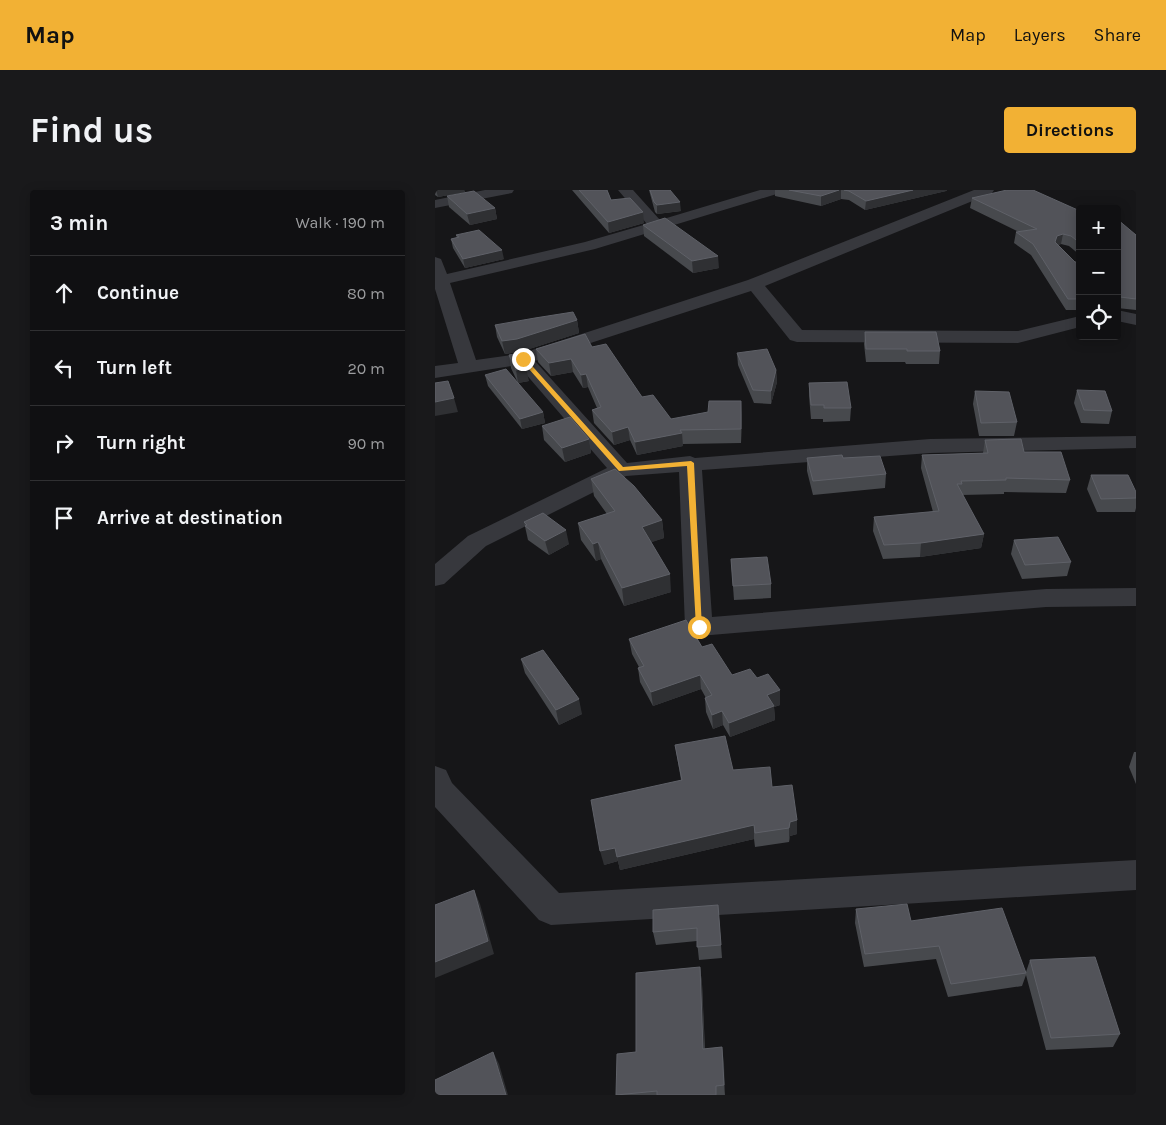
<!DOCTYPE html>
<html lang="en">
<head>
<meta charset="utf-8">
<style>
	body { margin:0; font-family:Karla,sans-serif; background:#19191b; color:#f1f3f6 }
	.controls { position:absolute; right:15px; top:15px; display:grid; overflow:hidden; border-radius:5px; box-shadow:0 2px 12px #0003 }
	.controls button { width:45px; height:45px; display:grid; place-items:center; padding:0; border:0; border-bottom:1px solid #303032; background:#101012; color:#f1f3f6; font:25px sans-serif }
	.stop { position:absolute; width:15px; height:15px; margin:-11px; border:4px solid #f2b134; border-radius:50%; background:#fff }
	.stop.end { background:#f2b134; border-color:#fff; box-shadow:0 1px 5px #0008 }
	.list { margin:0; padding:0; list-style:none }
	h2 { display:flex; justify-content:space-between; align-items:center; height:65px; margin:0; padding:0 20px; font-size:21px }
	h2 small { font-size:16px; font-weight:400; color:#9c9d9f }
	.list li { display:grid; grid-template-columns:32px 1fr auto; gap:15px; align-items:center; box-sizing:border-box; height:75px; padding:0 20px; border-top:1px solid #303032 }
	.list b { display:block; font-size:19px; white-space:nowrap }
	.list em { font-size:16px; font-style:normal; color:#9c9d9f }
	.icon { flex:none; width:28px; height:28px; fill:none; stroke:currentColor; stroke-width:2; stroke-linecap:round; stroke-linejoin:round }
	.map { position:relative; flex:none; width:701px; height:905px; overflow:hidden; border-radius:5px }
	header { display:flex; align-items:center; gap:30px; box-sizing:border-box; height:70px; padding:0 25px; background:#f2b134; color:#111 }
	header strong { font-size:24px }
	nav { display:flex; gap:28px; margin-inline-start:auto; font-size:18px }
	.intro { display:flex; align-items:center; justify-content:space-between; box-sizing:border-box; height:120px; padding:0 30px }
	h1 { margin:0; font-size:35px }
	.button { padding:12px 22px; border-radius:5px; background:#f2b134; color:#111; font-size:18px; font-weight:700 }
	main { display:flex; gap:30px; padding:0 30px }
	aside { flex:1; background:#101012; border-radius:5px; box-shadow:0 2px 12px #0003 }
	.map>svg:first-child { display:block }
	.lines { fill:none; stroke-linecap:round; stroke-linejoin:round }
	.minor { fill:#37383d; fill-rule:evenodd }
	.wall { fill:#47494d }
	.shaded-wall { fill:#2f3033 }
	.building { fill:#525359; stroke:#5f6168 }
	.route { fill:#f2b134 }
</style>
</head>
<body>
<header>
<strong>Map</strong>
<nav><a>Map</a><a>Layers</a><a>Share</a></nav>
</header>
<div class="intro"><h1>Find us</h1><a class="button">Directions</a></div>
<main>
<aside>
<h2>3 min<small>Walk · 190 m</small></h2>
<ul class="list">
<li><svg class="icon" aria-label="ahead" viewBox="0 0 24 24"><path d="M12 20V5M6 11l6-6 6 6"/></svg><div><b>Continue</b></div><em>80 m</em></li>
<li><svg class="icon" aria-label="left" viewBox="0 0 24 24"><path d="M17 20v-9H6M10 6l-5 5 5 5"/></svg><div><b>Turn left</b></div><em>20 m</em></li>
<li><svg class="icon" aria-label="right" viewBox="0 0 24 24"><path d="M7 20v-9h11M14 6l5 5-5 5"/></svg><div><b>Turn right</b></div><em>90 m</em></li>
<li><svg class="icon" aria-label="arrive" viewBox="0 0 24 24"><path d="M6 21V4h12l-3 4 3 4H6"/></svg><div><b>Arrive at destination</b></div></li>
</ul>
</aside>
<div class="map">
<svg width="701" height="905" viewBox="0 0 701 905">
	<rect width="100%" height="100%" fill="#161618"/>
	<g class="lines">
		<g class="minor">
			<path d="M50 0H79L77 3 72 4 0 18V10Z"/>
			<path d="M183 0H198L225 30 325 0H347L345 3 160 59 15 93 41 170 85 164 313 90 539 0H559L557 3 330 96 367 140 583 141 645 126V137L583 153 362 152 355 150 316 101 100 171 192 273 255 266 260 268 495 249 701 246V258L495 263 267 280 277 427 611 399 701 398V416L611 417 264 446 254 444 250 437 244 282 191 286 51 356 9 394 0 396V374L33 346 172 278 83 175 0 188V176L23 173 0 99V67L6 69 12 84 150 52 212 34Z"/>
			<path d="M682 120 701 124V135L682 131Z"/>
			<path d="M0 576 11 580 17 593 124 703 701 670V700L116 735 104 730 0 617Z"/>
		</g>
	</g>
	<g class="wall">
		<path d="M0 0H29L30 2 3 7 0 5Z"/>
		<path d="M137 0H172L176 10 209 33 174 43Z"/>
		<path d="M214 0H235L246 21 222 24 220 22Z"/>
		<path d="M340 0H512L511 1 430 20 414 10 406 9 386 16 340 6Z"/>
		<path d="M12 6 60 18 62 29 35 35 14 17Z"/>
		<path d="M537 8 645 21V65L634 56 626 54 623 55 640 72H645V120H631L596 65 579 53 581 42H584L535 18Z"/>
		<path d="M682 29 701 46V120L682 118Z"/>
		<path d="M208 35 284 78 258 83 209 46Z"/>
		<path d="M21 45 69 69 30 78 18 58 16 49 22 48Z"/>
		<path d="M142 130 144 143 85 162 70 164 62 147 60 135Z"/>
		<path d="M430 142 505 161 504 174H471L470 172H431L429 154Z"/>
		<path d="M157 157 207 207 236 229 307 224 306 253 248 254V256L202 265 195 250 179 255 159 233 157 220 162 218 153 197 148 198 138 182 116 186 103 172 101 159Z"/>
		<path d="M302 163 341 180 342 192 336 214 319 213 303 175Z"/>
		<path d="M74 165 94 191 83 193 76 178Z"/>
		<path d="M50 185 108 222 110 233 87 239 53 196Z"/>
		<path d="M374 193 416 218 415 231 388 232V229H376L374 206Z"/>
		<path d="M642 200 677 221 674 234 646 233 639 213Z"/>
		<path d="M540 201 582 232 579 246H544L538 214Z"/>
		<path d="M107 236 154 249 156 263 130 272 109 250Z"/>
		<path d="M550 250 589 262 635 290 631 303 569 302V304L527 305 549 344 546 358 485 367 448 369 438 341 439 327 498 322 486 278 487 265 548 263Z"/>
		<path d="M372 268H408L451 284 450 298 378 305 372 281Z"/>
		<path d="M656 285 701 302V318L700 322H662L652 299Z"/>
		<path d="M156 289 227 330 229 348 216 352 236 402 189 416 166 369 161 371 146 350 143 333 172 324 159 306Z"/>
		<path d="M89 332 134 354 114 365 93 350Z"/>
		<path d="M579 350 636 372 632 386 587 389 576 364Z"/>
		<path d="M296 369 336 394V408L299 410Z"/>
		<path d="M194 449 267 457 297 485 322 488 345 515 339 517 340 530 295 547 288 535 278 539 271 522 270 508H271L266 499 218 516 205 492 203 478 204 477 197 464Z"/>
		<path d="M86 469 147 524 124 535 90 483Z"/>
		<path d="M240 555 337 597 362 630V644L355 646 354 652 320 657 319 649 185 680 183 671 169 675 246 590Z"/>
		<path d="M699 562H701V594L694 577Z"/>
		<path d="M421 719 476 731 591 782 595 770 685 844 678 857 611 860 591 785 587 796 513 807 501 769 429 777 420 733Z"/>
		<path d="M284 728 287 768 264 770 262 751 221 755 218 742Z"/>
		<path d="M265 777 267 794 270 859 287 857 290 905H181L201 862Z"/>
	</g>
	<g class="shaded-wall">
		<path d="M1 0H29L30 2 3 7Z"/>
		<path d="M404 0H406V9L386 16V6Z"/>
		<path d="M478 0H512L511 1 430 20 431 11Z"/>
		<path d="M245 12 246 21 222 24V15Z"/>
		<path d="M60 18 62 29 35 35 32 24Z"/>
		<path d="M208 22 209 33 174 43 173 32Z"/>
		<path d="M628 44 626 54 620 56V52L622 46Z"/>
		<path d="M67 60 69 69 30 78 28 69Z"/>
		<path d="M283 66 284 78 258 83 257 71Z"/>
		<path d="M685 107 682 118 683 110Z"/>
		<path d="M142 130 144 143 85 162 70 164 67 151Z"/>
		<path d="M136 169 138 182 116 186 114 173Z"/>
		<path d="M91 178 94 191 83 193 81 180Z"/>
		<path d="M341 180 342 192 336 214V201Z"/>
		<path d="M151 184 153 197 148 198 146 185Z"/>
		<path d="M19 208 23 222 0 226V212Z"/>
		<path d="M306 211 307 224 306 253Z"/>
		<path d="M108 222 110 233 87 239 85 229Z"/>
		<path d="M193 237 195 250 179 255 177 242Z"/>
		<path d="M247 243 248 256 202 265 200 252Z"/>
		<path d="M154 249 156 263 130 272 127 258Z"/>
		<path d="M227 330 229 348 209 355 207 337Z"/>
		<path d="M131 340 134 354 114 365 110 351Z"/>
		<path d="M549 344 546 358 485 367 486 353Z"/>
		<path d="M163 352 166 369 161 371 158 354Z"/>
		<path d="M235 384 236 402 189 416 187 398Z"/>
		<path d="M265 485 266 499 218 516 216 502Z"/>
		<path d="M345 500V515L339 517 340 530 295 547 294 533 332 505Z"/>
		<path d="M144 509 147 524 124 535 121 520Z"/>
		<path d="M287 521 288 535 278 539 277 525Z"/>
		<path d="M362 630V644L355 646 354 652V638L355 632Z"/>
		<path d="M319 635V649L185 680 182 667Z"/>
		<path d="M180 658 183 671 169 675 165 661Z"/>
		<path d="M39 700 45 714 59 764 0 788V772Z"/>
		<path d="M265 777 267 794 270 875 268 859Z"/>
		<path d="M287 857 289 873 290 905 289 895Z"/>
		<path d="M58 862 64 874 73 905H71Z"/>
	</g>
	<g class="building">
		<path d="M144 0H172L176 10 195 8 208 22 173 32Z"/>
		<path d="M215 0H235L245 12 222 15 219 12Z"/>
		<path d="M354 0H404L386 6Z"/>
		<path d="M409 0H478L431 11 414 1Z"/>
		<path d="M572 0H598L645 21V53L636 46 628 44 622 46 620 52 640 72H645V109H633L598 54 581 42 602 39 537 8Z"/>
		<path d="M39 1 60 18 32 24 12 6Z"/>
		<path d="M230 28 283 66 257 71 208 35Z"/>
		<path d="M682 29 701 45V109L685 107 682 110Z"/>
		<path d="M44 40 67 60 28 69 16 49 24 47 21 45Z"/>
		<path d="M138 122 142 130 82 149 67 151 60 135 100 128Z"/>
		<path d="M430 142H501L505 161H472V159H431Z"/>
		<path d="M150 144 157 157 171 154 207 207 218 205 236 229 273 222 274 211H306V239L245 240 247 243 200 252 193 237 177 242 157 220 166 217 151 184 146 185 136 169 114 173 101 159Z"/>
		<path d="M332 159 341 180 336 201 318 200 302 163Z"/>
		<path d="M80 164 91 178 81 180 74 165Z"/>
		<path d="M71 179 108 222 85 229 50 185Z"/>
		<path d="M13 191 19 208 0 212V193Z"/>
		<path d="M412 192 416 218H389V215H376L374 193Z"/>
		<path d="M642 200 670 201 677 221 649 220Z"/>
		<path d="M540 201 574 202 582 232 546 233Z"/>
		<path d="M135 227 154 249 127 258 107 236Z"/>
		<path d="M586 249 589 262H626L635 290 571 288V290L526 291 527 294H522L549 344 486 353 449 355 439 327 504 321 487 265 553 263 550 250Z"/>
		<path d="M407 265 408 268 445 266 451 284 378 291 372 268Z"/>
		<path d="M180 279 199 296 227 330 207 337 235 384 187 398 163 352 158 354 143 333 180 321 156 289Z"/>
		<path d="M656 285H693L701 302V308L666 309Z"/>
		<path d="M108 323 131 340 110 351 90 336 92 335 89 332Z"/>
		<path d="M623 347 636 372 590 375 579 350Z"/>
		<path d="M332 367 336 394 298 396 296 369Z"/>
		<path d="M251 430 267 457 277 454 297 485 315 479 322 488 333 484 345 500 332 505 339 516 294 533 287 521 277 525 270 508 277 505 265 485 216 502 203 478 209 476 194 449Z"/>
		<path d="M108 460 144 509 121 520 86 469Z"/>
		<path d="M290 546 298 580 335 577 337 597 357 595 362 630 355 632 354 638 320 643 319 635 182 667 180 658 165 661 156 610 247 590 240 555Z"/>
		<path d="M39 700 53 751 0 772V715Z"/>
		<path d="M472 714 476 731 567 718 591 783 516 794 504 756 430 764 421 719Z"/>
		<path d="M283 715 286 755 262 757V738L218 742V720Z"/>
		<path d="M660 767 685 844 616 848 595 770Z"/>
		<path d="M265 777 268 859 287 857 289 895 281 896V905H222V901L181 905 182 864 201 862V783Z"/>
		<path d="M58 862 71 905H0V890Z"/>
	</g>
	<path class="route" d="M86 168H90L188 277 256 271 259 273 267 439H264L261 437 252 276 184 281 86 170Z"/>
</svg>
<div class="controls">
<button>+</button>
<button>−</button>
<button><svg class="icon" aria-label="locate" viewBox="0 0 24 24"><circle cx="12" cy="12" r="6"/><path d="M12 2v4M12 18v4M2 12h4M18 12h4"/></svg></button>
</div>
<div class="stop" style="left:264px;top:437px"></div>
<div class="stop end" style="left:88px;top:169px"></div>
</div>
</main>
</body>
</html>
